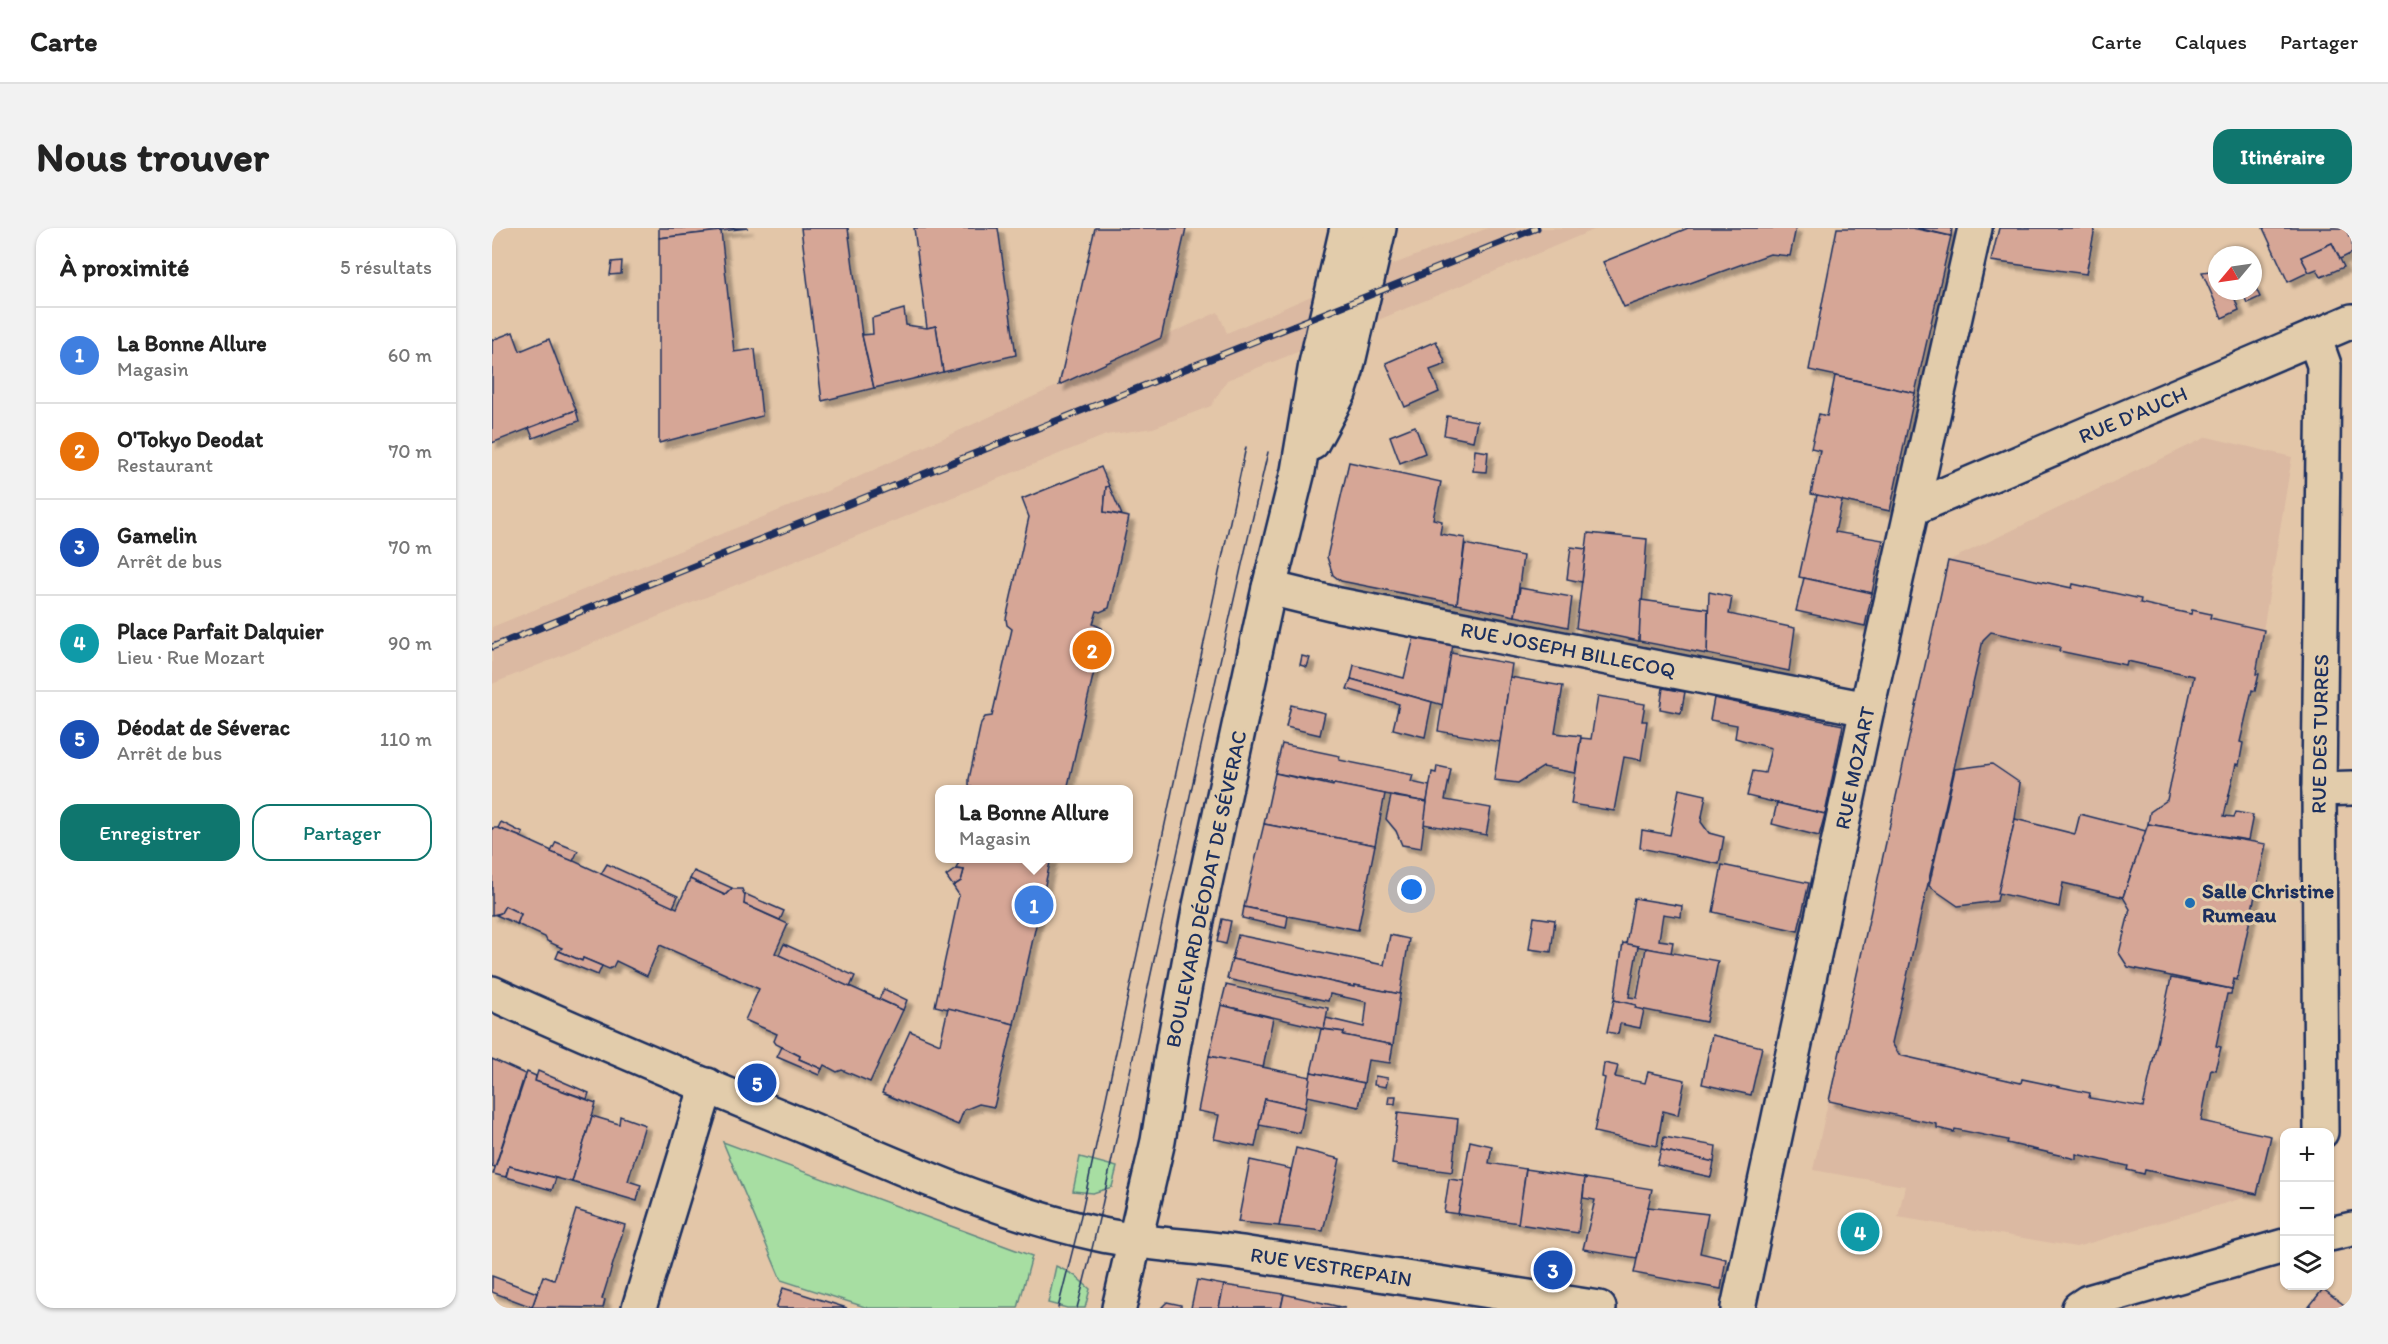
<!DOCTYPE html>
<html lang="fr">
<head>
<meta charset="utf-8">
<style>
	body { margin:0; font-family:Itim,sans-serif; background:#f2f2f2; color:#222 }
	.controls { position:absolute; right:18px; bottom:18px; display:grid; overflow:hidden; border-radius:12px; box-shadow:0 2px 4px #0004 }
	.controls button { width:54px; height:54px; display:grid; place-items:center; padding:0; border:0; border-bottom:2px solid #e0e0e0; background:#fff; color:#222; font:30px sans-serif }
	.compass { position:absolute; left:1716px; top:18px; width:54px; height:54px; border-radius:50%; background:#fff; box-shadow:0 2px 4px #0004; rotate:241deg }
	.you { position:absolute; left:920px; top:662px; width:21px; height:21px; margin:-15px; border:4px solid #fff; border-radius:50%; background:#1a73e8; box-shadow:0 0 0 9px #1a73e833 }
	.badge { display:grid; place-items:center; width:39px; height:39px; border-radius:50%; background:#0f766e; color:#fff; font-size:20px; font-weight:700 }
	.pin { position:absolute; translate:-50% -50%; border:3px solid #fff; box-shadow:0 2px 6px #0006 }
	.popup { position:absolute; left:443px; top:557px; width:198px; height:78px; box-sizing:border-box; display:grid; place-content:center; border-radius:12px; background:#fff; filter:drop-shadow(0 2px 4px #0005); font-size:20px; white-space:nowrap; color:#767676 }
	.popup b { font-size:22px; color:#222 }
	.popup::after { content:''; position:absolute; left:50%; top:100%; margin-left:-12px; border:12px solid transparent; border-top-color:#fff }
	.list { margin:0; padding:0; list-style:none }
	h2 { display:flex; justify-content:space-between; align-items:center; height:78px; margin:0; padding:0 24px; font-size:26px }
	h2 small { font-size:20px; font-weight:400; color:#767676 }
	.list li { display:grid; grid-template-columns:39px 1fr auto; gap:18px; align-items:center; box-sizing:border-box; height:96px; padding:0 24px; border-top:2px solid #e0e0e0 }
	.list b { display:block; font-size:22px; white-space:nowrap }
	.list p { margin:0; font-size:20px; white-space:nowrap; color:#767676 }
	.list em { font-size:20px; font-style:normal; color:#767676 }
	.actions { display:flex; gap:12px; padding:18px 24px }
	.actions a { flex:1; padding:14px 0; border:2px solid #0f766e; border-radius:18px; text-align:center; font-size:21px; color:#0f766e }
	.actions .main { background:#0f766e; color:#fff }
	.icon { flex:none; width:33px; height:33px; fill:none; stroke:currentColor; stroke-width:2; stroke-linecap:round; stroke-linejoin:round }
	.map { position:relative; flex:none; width:1860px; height:1080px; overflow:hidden; border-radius:18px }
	header { display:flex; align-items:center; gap:36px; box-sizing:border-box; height:84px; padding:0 30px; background:#fff; border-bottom:2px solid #e0e0e0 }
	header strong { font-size:28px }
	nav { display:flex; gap:33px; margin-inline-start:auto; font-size:21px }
	.intro { display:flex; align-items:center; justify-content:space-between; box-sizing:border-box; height:144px; padding:0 36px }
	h1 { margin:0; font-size:42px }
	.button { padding:15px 27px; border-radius:18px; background:#0f766e; color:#fff; font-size:21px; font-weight:700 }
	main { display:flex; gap:36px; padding:0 36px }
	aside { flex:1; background:#fff; border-radius:18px; box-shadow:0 2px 4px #0004 }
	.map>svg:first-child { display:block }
	.built { fill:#dbb9a2 }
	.green { fill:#a7dea2; stroke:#618680; stroke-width:1.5 }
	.building { fill:#d6a696; stroke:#1b2f5e; stroke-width:1.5; filter:url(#shadow) }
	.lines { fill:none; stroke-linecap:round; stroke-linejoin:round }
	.street-casing { stroke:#1b2f5e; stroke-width:38 }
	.secondary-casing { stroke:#1b2f5e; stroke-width:38 }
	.street { stroke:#e2ccab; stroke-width:33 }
	.secondary { stroke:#e2ccab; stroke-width:33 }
	.tram { stroke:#1b2f5e; stroke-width:1.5 }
	.rail-casing { stroke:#1b2f5e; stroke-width:7 }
	.rail { stroke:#e2ccab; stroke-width:4.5; stroke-dasharray:14; stroke-linecap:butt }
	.poi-dot { fill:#1f6fb2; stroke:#e2ccab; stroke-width:2 }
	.labels { text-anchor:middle; stroke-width:6; stroke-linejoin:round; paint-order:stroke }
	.street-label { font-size:21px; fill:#1b2f5e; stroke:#e2ccab }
	.poi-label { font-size:21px; font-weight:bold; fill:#1b2f5e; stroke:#e2ccab; text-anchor:start }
</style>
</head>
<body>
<header>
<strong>Carte</strong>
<nav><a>Carte</a><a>Calques</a><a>Partager</a></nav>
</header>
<div class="intro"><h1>Nous trouver</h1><a class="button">Itinéraire</a></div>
<main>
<aside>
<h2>À proximité<small>5 résultats</small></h2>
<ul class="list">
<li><span class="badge" style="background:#3f7fe0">1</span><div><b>La Bonne Allure</b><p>Magasin</p></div><em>60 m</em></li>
<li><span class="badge" style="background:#e8710a">2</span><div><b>O'Tokyo Deodat</b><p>Restaurant</p></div><em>70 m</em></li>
<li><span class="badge" style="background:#1a4fb4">3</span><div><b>Gamelin</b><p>Arrêt de bus</p></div><em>70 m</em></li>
<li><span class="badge" style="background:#0f9aa8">4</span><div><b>Place Parfait Dalquier</b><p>Lieu · Rue Mozart</p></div><em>90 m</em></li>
<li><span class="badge" style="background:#1a4fb4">5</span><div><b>Déodat de Séverac</b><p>Arrêt de bus</p></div><em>110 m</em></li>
</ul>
<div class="actions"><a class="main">Enregistrer</a><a>Partager</a></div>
</aside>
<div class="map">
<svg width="1860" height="1080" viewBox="0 0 1860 1080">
	<defs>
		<filter id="shadow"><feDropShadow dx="5.5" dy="5.5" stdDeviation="1.5" flood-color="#0004"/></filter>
	</defs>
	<rect width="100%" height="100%" fill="#e3c6a8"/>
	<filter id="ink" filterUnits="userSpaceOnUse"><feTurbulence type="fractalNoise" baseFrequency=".0167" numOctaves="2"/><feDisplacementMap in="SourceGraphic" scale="12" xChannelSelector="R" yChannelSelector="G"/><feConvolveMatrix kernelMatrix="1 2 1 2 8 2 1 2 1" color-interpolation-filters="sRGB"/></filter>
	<g filter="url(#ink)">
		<g class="built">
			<path d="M996 0H1106L891 90 735 152 719 178 661 200 614 207 0 456V399L340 261 726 84 735 105 826 65Z"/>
			<path d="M1715 209 1800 229 1764 445 1767 446 1763 463H1760L1749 514 1751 515 1747 537H1744L1732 588 1742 589 1744 584 1761 587 1756 612 1774 616 1745 751H1742L1723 842 1719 841 1709 893 1779 908 1765 966 1584 1019 1406 989 1413 958 1321 942 1456 333Z"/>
		</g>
		<g class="green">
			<path d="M231 914 540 1028 526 1080H376L289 1052Z"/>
			<path d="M588 929 625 939 620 959 601 965 581 963Z"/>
			<path d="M564 1038 582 1047 598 1061 593 1080H575L556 1075Z"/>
		</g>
		<g class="building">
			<path d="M167 0H256L167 10Z"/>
			<path d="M309 0H356L370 107 382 160 330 173Z"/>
			<path d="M422 0H506L524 127 451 144 444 98 435 100Z"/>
			<path d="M603 0H694L669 110 567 157Z"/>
			<path d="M1196 0H1304L1298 28 1278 26 1132 79 1111 34Z"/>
			<path d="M1345 0H1420L1459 8 1423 165 1317 142Z"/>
			<path d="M1425 0H1460L1459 8Z"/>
			<path d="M1507 0H1603L1594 46 1499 33Z"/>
			<path d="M1771 0H1854L1857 8 1860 7V25L1848 31 1840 15 1809 29 1817 44 1796 54Z"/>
			<path d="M229 3 242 124 263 121 270 188 167 215V10Z"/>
			<path d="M1840 15 1852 39 1829 49 1825 41 1817 44 1809 29Z"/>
			<path d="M130 33 129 46 118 47 120 34Z"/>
			<path d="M1725 42V63H1740L1747 82 1730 90 1710 44Z"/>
			<path d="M1761 54 1768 69 1755 75 1750 63H1761Z"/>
			<path d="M412 81 414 97 435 100 444 98 451 144 382 160 370 107 381 106 380 90Z"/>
			<path d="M21 104 28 123 57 111 84 182 0 215V112Z"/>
			<path d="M944 113 954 136 938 142 947 164 913 179 894 135Z"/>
			<path d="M1343 148 1423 165 1398 283 1319 266 1328 222 1319 220 1327 186 1335 188Z"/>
			<path d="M84 182 87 193 41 210 37 200Z"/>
			<path d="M955 188 985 193 981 213 952 207Z"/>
			<path d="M923 198 933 225 908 235 898 208Z"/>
			<path d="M983 222 996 224 994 244 981 243Z"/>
			<path d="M857 234 949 254 941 291 950 293 948 306 973 310 965 376 849 353 841 347 835 329Z"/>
			<path d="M609 239 617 258 614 259 612 284 637 289 617 380 608 384 605 383 601 396 610 400 611 404 575 562H483L477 557V551L489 495 493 489 500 488 520 401 515 397 514 391 537 289 530 271Z"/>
			<path d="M617 258 630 287 612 284 614 259Z"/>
			<path d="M1325 267 1350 272 1343 304 1391 312 1380 365 1307 349Z"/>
			<path d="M1096 305 1155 311 1147 413 1084 400Z"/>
			<path d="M973 316 1031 328 1023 388 965 376Z"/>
			<path d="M1079 319 1094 321 1090 354 1075 351Z"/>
			<path d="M1456 333 1580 360 1581 356 1649 371 1648 375 1699 386 1700 382 1719 386 1718 390 1772 402 1764 446H1767L1763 463 1760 462 1748 514 1751 515 1747 537 1744 536 1732 588 1742 589 1744 584 1761 587 1756 612 1656 596 1658 584 1675 572 1702 448 1635 433 1634 437 1567 423 1568 419 1499 404 1491 412 1400 815 1407 827 1529 855 1530 851 1598 865 1597 870 1651 879 1679 750 1740 761 1739 766H1735L1724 818 1729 819 1723 842 1719 841 1709 893 1779 908 1765 966 1653 942 1652 946 1635 942 1636 938 1584 926V931L1515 915 1516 912 1463 901 1462 904 1445 900V896L1337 873Z"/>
			<path d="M1312 350 1380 365 1373 398 1304 383Z"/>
			<path d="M1028 360 1080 369 1076 399 1023 388Z"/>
			<path d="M1217 364 1240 369 1237 386 1303 400 1297 443 1215 426Z"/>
			<path d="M1149 372 1216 381 1215 426 1147 413Z"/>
			<path d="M922 409 961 416 951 477 859 451 862 437 912 450Z"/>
			<path d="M959 425 1020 436 1008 514 946 503Z"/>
			<path d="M810 428 818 430 815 439 808 437Z"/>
			<path d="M1018 449 1071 458 1063 505 1089 508 1083 545 1051 539 1026 555 1002 552Z"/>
			<path d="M859 451 940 474 933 509 901 501 907 476 855 461Z"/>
			<path d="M1171 460 1193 464 1189 485 1168 481Z"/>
			<path d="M1106 468 1153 476 1150 493H1155L1149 532 1132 529 1122 583 1079 576 1089 510 1099 511Z"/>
			<path d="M1222 470 1351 497 1333 586 1255 568 1261 543 1273 545 1279 520 1243 510 1245 497 1218 492Z"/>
			<path d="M799 477 833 485 828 507 794 499Z"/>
			<path d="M790 516 848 528 847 532 921 547 919 554 938 558 935 574 783 545Z"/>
			<path d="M1500 536 1528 555 1523 591 1505 673 1466 678 1437 658 1463 541Z"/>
			<path d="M945 538 959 541 953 572 999 580 994 607 931 596 940 544 944 545Z"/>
			<path d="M783 545 841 558 842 556 893 566 883 617 772 596Z"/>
			<path d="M1187 561 1214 567 1209 594 1217 605 1232 609 1227 636 1148 620 1150 602 1178 607Z"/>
			<path d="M899 568 935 574 929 620 910 617 904 603 894 591Z"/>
			<path d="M1285 575 1333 586 1327 608 1280 596Z"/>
			<path d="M1588 586 1654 603 1631 669 1571 655 1567 679 1506 665 1523 591 1583 606Z"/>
			<path d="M9 594 31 605 29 609 6 600Z"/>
			<path d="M772 596 883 617 866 702 752 679Z"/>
			<path d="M1656 596 1774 616 1745 752 1742 751 1740 761 1636 739 1627 725 1638 681 1631 669Z"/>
			<path d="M0 600H6L29 609 185 680 198 651 233 667 239 661H250L254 671 252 676 296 696 283 725 411 782 378 854 350 842 345 844 332 837 330 841 307 831 308 828 284 816 282 813 285 806 253 792 267 761 168 717 155 748 124 733 121 739 117 741 91 730 90 733 67 723 70 720 55 713 53 709 25 696 29 686 13 678 9 685 0 687Z"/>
			<path d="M64 614 86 623 81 633 59 624Z"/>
			<path d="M469 630H559L522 796 443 778 467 667 461 658 469 653 472 642 464 641Z"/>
			<path d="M115 636 186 668 181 679 109 646Z"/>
			<path d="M1230 637 1317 655 1306 703 1221 684Z"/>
			<path d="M464 641 472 642 469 653 461 658 454 648Z"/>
			<path d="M202 643 240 660 233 667 198 651Z"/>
			<path d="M253 666 292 683 288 692 252 676Z"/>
			<path d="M1142 670 1190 678 1189 689 1171 686 1167 712 1181 714 1179 725 1134 716Z"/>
			<path d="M13 678 29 686 25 696 4 687 9 685Z"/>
			<path d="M752 679 796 688 794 700 750 690Z"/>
			<path d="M1042 689 1063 692 1059 724 1037 721Z"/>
			<path d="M730 691 739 693 734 716 725 714Z"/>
			<path d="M746 707 892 737 898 707 917 711 908 766 862 757V759L740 731Z"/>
			<path d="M1131 715 1146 718 1137 769 1145 770 1154 720 1226 733 1214 794 1143 780 1144 777 1122 772Z"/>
			<path d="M292 716 363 748 358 759 287 727Z"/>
			<path d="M67 723 90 733 91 730 110 738 106 747 64 730Z"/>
			<path d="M740 731 862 759V757L908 766 901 817 851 807 852 804 832 801 834 790 872 799 875 774 838 766 836 773 735 751Z"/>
			<path d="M734 757 836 780 832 801 729 777Z"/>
			<path d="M392 761 415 772 411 782 387 771Z"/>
			<path d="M1122 772 1144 777 1143 780 1152 782 1148 800 1128 796 1126 806 1115 804Z"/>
			<path d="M729 777 781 790 771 840 717 828Z"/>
			<path d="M456 780 522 796 502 879 487 876 472 882 466 897 390 865 418 803 448 816Z"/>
			<path d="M829 801 852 804 851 807 901 817 898 835 876 832 872 855 819 844Z"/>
			<path d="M1220 807 1270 819 1259 867 1210 856Z"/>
			<path d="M290 819 308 828 307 831 330 841 327 847 285 829Z"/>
			<path d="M717 828 819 849 813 880 773 871 763 919 722 911 727 887 706 883Z"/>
			<path d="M0 831 33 846 3 939 0 938Z"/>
			<path d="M1112 835 1126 838 1123 849 1153 855 1156 844 1193 852 1186 887 1171 883 1165 918 1102 904 1113 850 1110 849Z"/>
			<path d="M46 843 97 865 95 871 43 853Z"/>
			<path d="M35 844 44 848 43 853 104 875 80 954 17 938 14 949 1 946Z"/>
			<path d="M819 844 872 855 867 879 815 868Z"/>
			<path d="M883 848 896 850 894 859 882 857Z"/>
			<path d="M897 868H904L903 876 896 875Z"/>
			<path d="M773 871 813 880 808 905 767 897Z"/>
			<path d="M906 884 966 891 960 944 900 936Z"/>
			<path d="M100 888 127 896 128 888 153 897 136 953 149 957 145 973 80 954Z"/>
			<path d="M1172 909 1224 918 1222 934 1169 922Z"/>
			<path d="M978 913 1000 918 997 935 1034 941 1027 995 966 986Z"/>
			<path d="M804 920 848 931 831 1003 787 998Z"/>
			<path d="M1169 922 1222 934 1219 949 1165 937Z"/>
			<path d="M758 932 799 941 787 998 746 994Z"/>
			<path d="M17 938 64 950 60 962 14 949Z"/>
			<path d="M1034 941 1093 950 1086 1005 1026 996Z"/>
			<path d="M1093 950 1160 961 1145 1030 1091 1021 1103 972 1091 970Z"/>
			<path d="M957 951 972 953 966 986 952 984Z"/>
			<path d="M1156 979 1216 986 1208 1025 1234 1031 1229 1061 1142 1045Z"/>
			<path d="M84 982 133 997 110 1071 113 1072 111 1080 40 1079 51 1048 62 1052Z"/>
			<path d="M0 1048 45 1065 40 1079 0 1064Z"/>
			<path d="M705 1052 732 1057 727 1080H699Z"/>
			<path d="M732 1057 792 1066 789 1080H727Z"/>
			<path d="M291 1060 355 1080H284Z"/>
			<path d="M1831 1061 1856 1080H1816Z"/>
			<path d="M792 1066 853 1080H789Z"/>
			<path d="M675 1074 689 1077V1080H669Z"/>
		</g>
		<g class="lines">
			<defs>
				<g id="street">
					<path d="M1822 109 1832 137 1827 561 1829 904"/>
					<path d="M1421 280 1860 93"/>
					<path d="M777 360 847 377 1375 481"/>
					<path d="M1827 561 1860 560"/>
					<path d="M147 1080 215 857"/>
					<path d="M1246 1080 1375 481 1483 0"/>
				</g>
				<g id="secondary">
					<path d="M820 215 847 165 854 143 887 0"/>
					<path d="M0 765C104 813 210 856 316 900 410 940 505 984 606 1006 655 1017 706 1018 756 1026 873 1043 990 1062 1107 1080"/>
					<path d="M1838 1006 1860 1001"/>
					<path d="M627 1080 666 913 681 820 706 687 777 360 806 243 824 136 855 0"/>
					<path d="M1587 1080 1596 1074 1792 1018"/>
				</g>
			</defs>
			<use href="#street" class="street-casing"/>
			<use href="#secondary" class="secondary-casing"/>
			<use href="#street" class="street"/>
			<use href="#secondary" class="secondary"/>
			<g class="tram">
				<path d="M566 1080 586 1001 754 219"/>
				<path d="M585 1080C612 980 630 879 652 778 692 593 733 408 776 224"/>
			</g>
			<defs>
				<path id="rail" d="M0 419 1045 0"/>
			</defs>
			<use href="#rail" class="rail-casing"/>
			<use href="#rail" class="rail"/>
		</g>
	</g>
	<circle class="poi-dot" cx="1698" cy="675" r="6"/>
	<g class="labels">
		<g class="street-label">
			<text transform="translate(1641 187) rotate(-23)" y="7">RUE D'AUCH</text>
			<text transform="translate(1076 422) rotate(11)" y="7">RUE JOSEPH BILLECOQ</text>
			<text transform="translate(1828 506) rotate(-89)" y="7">RUE DES TURRES</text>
			<text transform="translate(1363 540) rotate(-78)" y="7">RUE MOZART</text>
			<text transform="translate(714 661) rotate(-78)" y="7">BOULEVARD DÉODAT DE SÉVERAC</text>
			<text transform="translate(839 1039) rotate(9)" y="7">RUE VESTREPAIN</text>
		</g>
		<g class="poi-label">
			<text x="1710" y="670">Salle Christine<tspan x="1710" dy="24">Rumeau</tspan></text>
		</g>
	</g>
</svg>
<div class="controls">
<button>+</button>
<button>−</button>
<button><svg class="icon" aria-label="layers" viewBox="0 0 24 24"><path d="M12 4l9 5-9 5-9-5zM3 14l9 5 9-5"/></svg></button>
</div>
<svg class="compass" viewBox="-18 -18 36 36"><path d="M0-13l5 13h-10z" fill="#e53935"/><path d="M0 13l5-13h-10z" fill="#767676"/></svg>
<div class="you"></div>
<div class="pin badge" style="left:542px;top:677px;background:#3f7fe0">1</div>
<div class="popup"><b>La Bonne Allure</b>Magasin</div>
<div class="pin badge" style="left:600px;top:422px;background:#e8710a">2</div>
<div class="pin badge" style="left:1061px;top:1042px;background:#1a4fb4">3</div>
<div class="pin badge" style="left:1368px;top:1004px;background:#0f9aa8">4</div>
<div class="pin badge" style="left:265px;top:855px;background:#1a4fb4">5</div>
</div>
</main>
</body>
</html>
